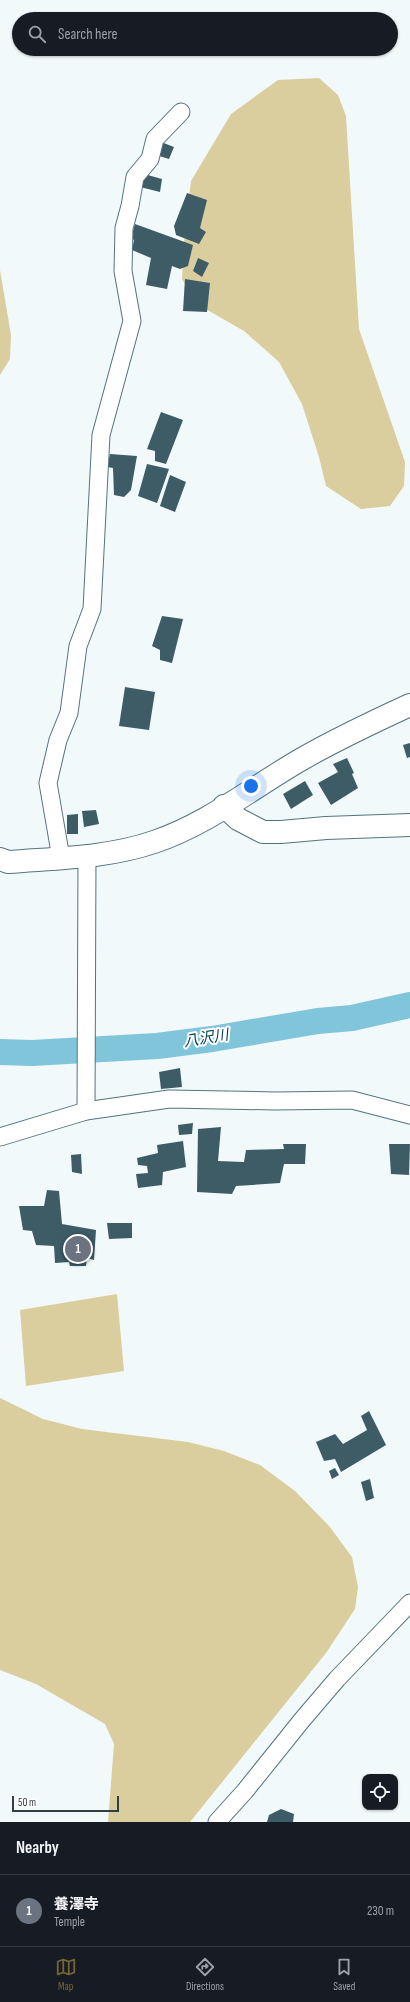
<!DOCTYPE html>
<html lang="en">
<head>
<meta charset="utf-8">
<style>
	body { margin:0; font-family:"Sofia Sans Condensed","Noto Sans JP",sans-serif; background:#20242c; color:#f1f3f6 }
	.controls { position:absolute; right:12px; bottom:12px; display:grid; overflow:hidden; border-radius:8px; box-shadow:0 1px 3px #0004 }
	.controls button { width:36px; height:36px; display:grid; place-items:center; padding:0; border:0; border-bottom:1px solid #363941; background:#171b24; color:#f1f3f6; font:20px sans-serif }
	.scale { position:absolute; left:12px; bottom:10px; width:107px; box-sizing:border-box; padding-left:4px; border:2px solid #313e43; border-top:0; font-size:11px; line-height:14px; white-space:nowrap; color:#313e43; -webkit-text-stroke:3px #fff; paint-order:stroke }
	.you { position:absolute; left:251px; top:786px; width:14px; height:14px; margin:-10px; border:3px solid #fff; border-radius:50%; background:#1a73e8; box-shadow:0 0 0 6px #1a73e833 }
	.badge { display:grid; place-items:center; width:26px; height:26px; border-radius:50%; background:#736633; color:#fff; font-size:13px; font-weight:700 }
	.pin { position:absolute; translate:-50% -50%; border:2px solid #fff; box-shadow:0 1px 4px #0006 }
	.list { margin:0; padding:0; list-style:none }
	h2 { display:flex; justify-content:space-between; align-items:center; height:52px; margin:0; padding:0 16px; font-size:17px }
	h2 small { font-size:13px; font-weight:400; color:#9ea1a6 }
	.list li { display:grid; grid-template-columns:26px 1fr auto; gap:12px; align-items:center; box-sizing:border-box; height:72px; padding:0 16px; border-top:1px solid #363941 }
	.list b { display:block; font-size:15px; white-space:nowrap }
	.list p { margin:0; font-size:13px; white-space:nowrap; color:#9ea1a6 }
	.list em { font-size:13px; font-style:normal; color:#9ea1a6 }
	.icon { flex:none; width:22px; height:22px; fill:none; stroke:currentColor; stroke-width:2; stroke-linecap:round; stroke-linejoin:round }
	.map { position:relative; flex:none; width:410px; height:1822px; overflow:hidden }
	.search { position:absolute; background:#171b24; box-shadow:0 1px 3px #0004; left:12px; right:12px; top:12px; height:44px; display:flex; align-items:center; gap:10px; box-sizing:border-box; padding:0 14px; border-radius:22px; color:#9ea1a6; font-size:15px }
	.sheet { height:124px; background:#171b24 }
	nav { display:flex; justify-content:space-around; align-items:center; box-sizing:border-box; height:56px; border-top:1px solid #363941; background:#171b24; font-size:11px; color:#9ea1a6 }
	nav a { display:grid; justify-items:center; gap:2px }
	nav .on { color:#736633 }
	.map>svg:first-child { display:block }
	.green { fill:#dace9f }
	.lines { fill:none; stroke-linecap:round; stroke-linejoin:round }
	.river { stroke:#81c5db; stroke-width:26 }
	.building { fill:#3d5c66 }
	.street-casing { stroke:#54737e; stroke-width:19 }
	.secondary-casing { stroke:#54737e; stroke-width:24 }
	.street { stroke:#fff; stroke-width:17 }
	.secondary { stroke:#fff; stroke-width:22 }
	.labels { text-anchor:middle; stroke-width:4; stroke-linejoin:round; paint-order:stroke }
	.water-label { font-size:15px; font-style:italic; fill:#00404f; stroke:#fff }
</style>
</head>
<body>
<div class="map">
<svg width="410" height="1822" viewBox="0 0 410 1822">
	<rect width="100%" height="100%" fill="#f2f9fb"/>
	<g class="green">
		<path d="M319 78 338 95 346 116 359 329 405 462 404 486 390 506 361 509 326 486 319 457 302 404 279 362 244 331 197 304 182 279 184 242 191 181 231 114 278 80Z"/>
		<path d="M0 270 11 335 10 359 0 375Z"/>
		<path d="M117 1294 124 1371 26 1386 20 1310Z"/>
		<path d="M0 1398 43 1419 82 1429 188 1442 224 1451 260 1465 295 1491 330 1527 352 1557 358 1587 355 1609 326 1653 190 1822H108L114 1744 105 1724 36 1684 0 1670Z"/>
	</g>
	<g class="lines">
		<path class="river" d="M0 1052 32 1053 157 1046 212 1039 318 1021 352 1018 410 1005"/>
	</g>
	<g class="building">
		<path d="M161 142 174 147 169 159 156 155Z"/>
		<path d="M144 174 162 179 160 192 140 187Z"/>
		<path d="M187 193 207 200 200 228 206 232 199 244 176 235 174 226Z"/>
		<path d="M135 224 193 245 188 266 180 269 172 266 167 289 146 285 151 258 132 250 134 240 131 238Z"/>
		<path d="M198 258 209 263 202 277 193 271Z"/>
		<path d="M185 279 210 283 207 312 183 311Z"/>
		<path d="M161 412 183 420 166 464 155 461V451L147 449Z"/>
		<path d="M110 454 137 456 131 490 124 497 114 495 113 468 107 467Z"/>
		<path d="M147 464 169 469 157 503 138 496Z"/>
		<path d="M170 475 186 482 175 512 160 506Z"/>
		<path d="M162 616 183 619 172 663 160 660V650L152 646Z"/>
		<path d="M125 687 155 692 149 730 119 726Z"/>
		<path d="M410 743V757L407 758 403 745Z"/>
		<path d="M347 758 354 773 352 774 358 788 331 805 318 783 338 772 333 764Z"/>
		<path d="M305 781 313 795 291 809 283 794Z"/>
		<path d="M96 810 99 824 84 827 82 811Z"/>
		<path d="M78 814V834H67V815Z"/>
		<path d="M180 1068 182 1087 161 1089 159 1072Z"/>
		<path d="M193 1123 192 1134 179 1135 178 1125Z"/>
		<path d="M221 1127 218 1161 244 1162 246 1150 284 1149 283 1144H306L305 1164H284L280 1183 236 1186 232 1194 197 1192 198 1129Z"/>
		<path d="M183 1141 186 1167 163 1172 162 1185 138 1188 136 1174 148 1173 147 1166 138 1165 137 1158 158 1153 157 1145Z"/>
		<path d="M389 1144H410L409 1175 391 1174Z"/>
		<path d="M81 1154 82 1174 72 1172 71 1155Z"/>
		<path d="M47 1190 59 1191 62 1224 96 1230 94 1260 87 1258 86 1266H70L69 1262 55 1263 54 1246 36 1245 32 1231 23 1230 19 1206H44Z"/>
		<path d="M107 1223H132V1238L109 1239Z"/>
		<path d="M369 1411 386 1445 341 1472 335 1459 324 1461 316 1442 335 1434 343 1444 367 1430 361 1416Z"/>
		<path d="M335 1468 339 1475 332 1479 329 1471Z"/>
		<path d="M370 1479 374 1498 366 1501 361 1482Z"/>
		<path d="M281 1809 294 1814 293 1822H267L269 1815Z"/>
	</g>
	<g class="lines">
		<defs>
			<g id="street">
				<path d="M61 858 48 783 58 740 69 713 78 646 92 609 101 435 132 321 123 271 124 228 130 206 135 177 150 159 155 139 181 112"/>
				<path d="M86 1111 87 856"/>
				<path d="M0 1137 86 1111 169 1099 276 1101 352 1100 410 1115"/>
				<path d="M217 1822 245 1791 302 1720 337 1679 410 1603"/>
			</g>
			<g id="secondary">
				<path d="M224 806 238 819 263 832H281L326 828 410 825"/>
				<path d="M0 859 8 862C57 858 107 858 154 842 208 824 253 787 302 759 337 739 373 722 410 705"/>
			</g>
		</defs>
		<use href="#street" class="street-casing"/>
		<use href="#secondary" class="secondary-casing"/>
		<use href="#street" class="street"/>
		<use href="#secondary" class="secondary"/>
	</g>
	<g class="labels">
		<g class="water-label">
			<text transform="translate(206 1038) rotate(-9)" y="5">八沢川</text>
		</g>
	</g>
</svg>
<div class="controls">
<button><svg class="icon" aria-label="locate" viewBox="0 0 24 24"><circle cx="12" cy="12" r="6"/><path d="M12 2v4M12 18v4M2 12h4M18 12h4"/></svg></button>
</div>
<div class="scale">50 m</div>
<div class="you"></div>
<div class="pin badge" style="left:78px;top:1249px;background:#6b7280">1</div>
<div class="search"><svg class="icon" aria-label="search" viewBox="0 0 24 24"><circle cx="10" cy="10" r="6"/><path d="M15 15l6 6"/></svg>Search here</div>
</div>
<section class="sheet">
<h2>Nearby<small></small></h2>
<ul class="list">
<li><span class="badge" style="background:#6b7280">1</span><div><b>養澤寺</b><p>Temple</p></div><em>230 m</em></li>
</ul>
</section>
<nav>
<a class="on"><svg class="icon" aria-label="map" viewBox="0 0 24 24"><path d="M3 6l6-2 6 2 6-2v14l-6 2-6-2-6 2zM9 4v14M15 6v14"/></svg>Map</a>
<a><svg class="icon" aria-label="directions" viewBox="0 0 24 24"><path d="M12 3l9 9-9 9-9-9zM9 14v-3h6M13 9l2 2-2 2"/></svg>Directions</a>
<a><svg class="icon" aria-label="saved" viewBox="0 0 24 24"><path d="M7 4h10v16l-5-4-5 4z"/></svg>Saved</a>
</nav>
</body>
</html>
